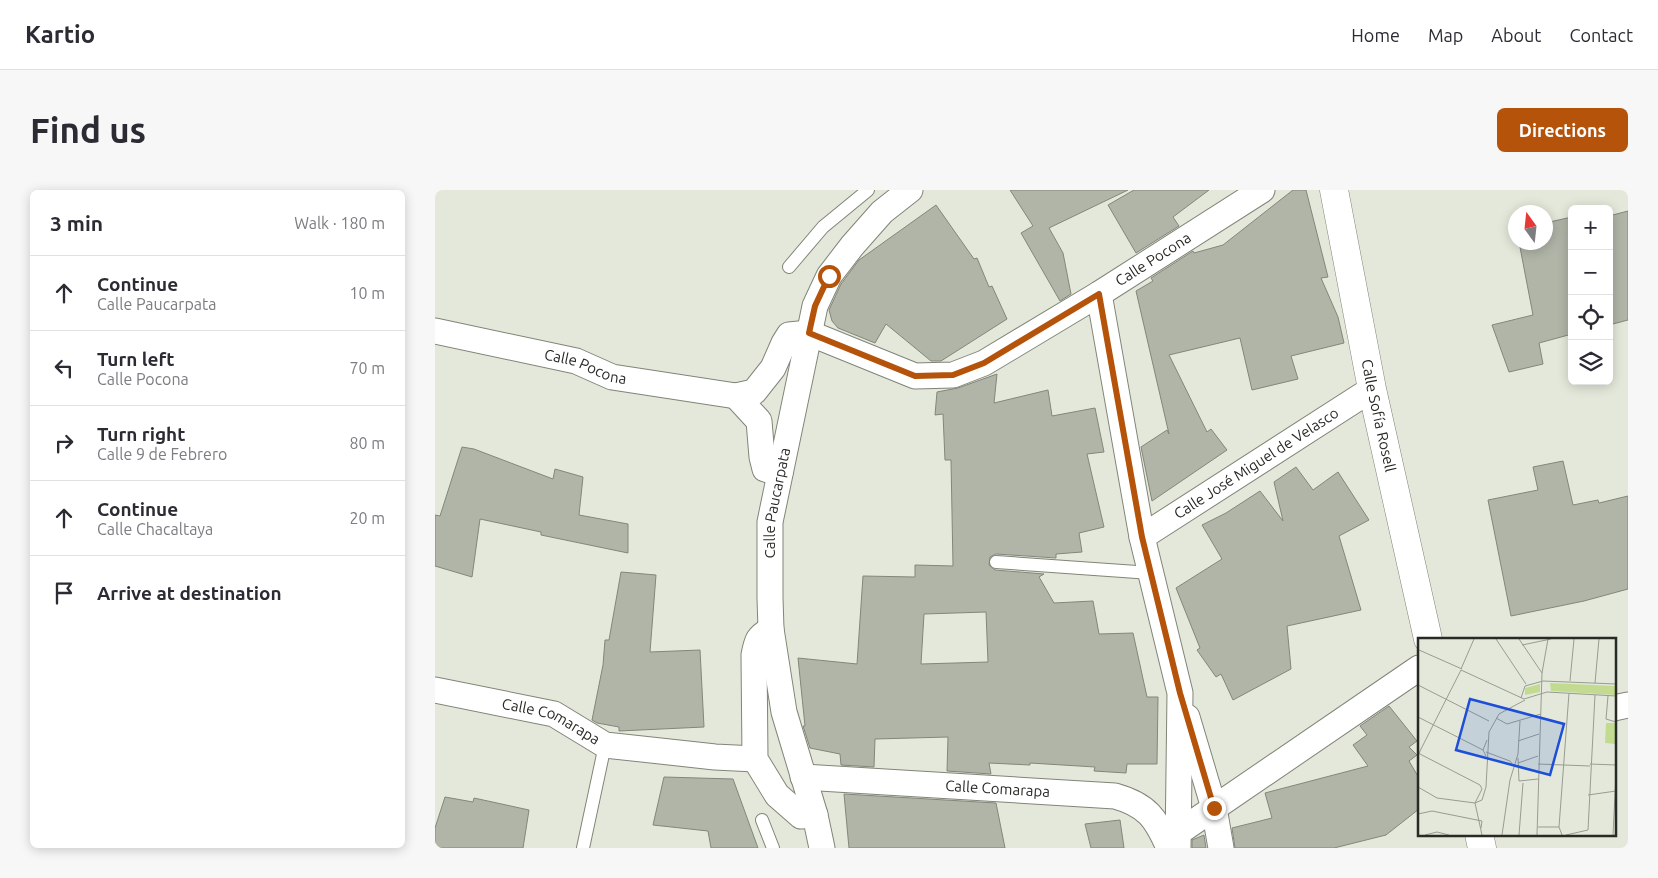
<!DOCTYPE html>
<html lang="en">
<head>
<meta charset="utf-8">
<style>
	body { margin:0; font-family:Ubuntu,sans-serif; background:#f7f7f7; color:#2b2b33 }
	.controls { position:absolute; right:15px; top:15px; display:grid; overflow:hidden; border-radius:8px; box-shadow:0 2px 12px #0003 }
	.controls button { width:45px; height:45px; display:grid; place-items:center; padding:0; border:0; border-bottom:1px solid #e1e1e2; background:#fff; color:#2b2b33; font:25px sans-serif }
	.compass { position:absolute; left:1073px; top:15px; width:45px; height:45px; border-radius:50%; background:#fff; box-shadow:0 2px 12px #0003; rotate:345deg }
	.stop { position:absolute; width:15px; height:15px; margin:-11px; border:4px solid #b45309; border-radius:50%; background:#fff }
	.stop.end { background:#b45309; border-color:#fff; box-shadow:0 1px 5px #0008 }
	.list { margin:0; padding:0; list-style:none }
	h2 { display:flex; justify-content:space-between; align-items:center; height:65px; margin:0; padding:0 20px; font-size:21px }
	h2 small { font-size:16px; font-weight:400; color:#7c7c81 }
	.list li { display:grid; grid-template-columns:32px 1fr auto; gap:15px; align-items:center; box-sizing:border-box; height:75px; padding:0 20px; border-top:1px solid #e1e1e2 }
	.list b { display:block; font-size:19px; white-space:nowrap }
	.list p { margin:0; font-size:16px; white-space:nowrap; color:#7c7c81 }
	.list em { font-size:16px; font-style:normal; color:#7c7c81 }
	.icon { flex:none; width:28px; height:28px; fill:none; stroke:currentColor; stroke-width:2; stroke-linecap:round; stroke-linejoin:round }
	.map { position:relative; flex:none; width:1193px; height:658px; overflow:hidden; border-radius:8px }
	header { display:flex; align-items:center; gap:30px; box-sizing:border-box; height:70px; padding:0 25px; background:#fff; border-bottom:1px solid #e1e1e2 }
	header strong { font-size:24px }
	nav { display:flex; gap:28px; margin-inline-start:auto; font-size:18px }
	.intro { display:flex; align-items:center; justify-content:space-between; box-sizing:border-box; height:120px; padding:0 30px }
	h1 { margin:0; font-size:35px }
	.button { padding:12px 22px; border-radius:8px; background:#b45309; color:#fff; font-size:18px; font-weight:700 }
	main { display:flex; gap:30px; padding:0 30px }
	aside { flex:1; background:#fff; border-radius:8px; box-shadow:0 2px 12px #0003 }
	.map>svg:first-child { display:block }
	.building { fill:#b0b5a8; stroke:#82877a; fill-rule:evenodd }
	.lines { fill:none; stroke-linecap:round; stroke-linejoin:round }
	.service-casing { stroke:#808578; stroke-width:14 }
	.minor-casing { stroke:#808578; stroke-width:27 }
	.tertiary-casing { stroke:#808578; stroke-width:29 }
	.service { stroke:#fff; stroke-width:12 }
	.minor { stroke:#fff; stroke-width:25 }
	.tertiary { stroke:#fff; stroke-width:28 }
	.route { stroke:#b45309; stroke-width:6 }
	.labels { text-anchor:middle; stroke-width:5; stroke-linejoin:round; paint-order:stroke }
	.street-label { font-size:15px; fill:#282a24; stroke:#e3e8da }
	.inset-road { fill:none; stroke:#989c91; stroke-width:1 }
	.view { fill:#1d4ed8; fill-opacity:0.15; stroke:#1d4ed8; stroke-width:2.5 }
	.inset-edge { fill:none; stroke:#282a24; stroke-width:2.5 }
</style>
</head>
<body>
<header>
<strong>Kartio</strong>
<nav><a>Home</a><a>Map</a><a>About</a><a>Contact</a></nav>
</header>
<div class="intro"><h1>Find us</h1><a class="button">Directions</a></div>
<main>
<aside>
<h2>3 min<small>Walk · 180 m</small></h2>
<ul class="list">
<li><svg class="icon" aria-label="ahead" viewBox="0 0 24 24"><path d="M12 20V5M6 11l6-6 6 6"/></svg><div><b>Continue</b><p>Calle Paucarpata</p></div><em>10 m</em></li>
<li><svg class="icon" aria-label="left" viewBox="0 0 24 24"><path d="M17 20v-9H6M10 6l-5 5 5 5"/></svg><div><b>Turn left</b><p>Calle Pocona</p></div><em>70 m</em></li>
<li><svg class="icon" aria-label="right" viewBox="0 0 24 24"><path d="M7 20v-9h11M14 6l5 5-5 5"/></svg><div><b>Turn right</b><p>Calle 9 de Febrero</p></div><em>80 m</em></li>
<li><svg class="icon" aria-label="ahead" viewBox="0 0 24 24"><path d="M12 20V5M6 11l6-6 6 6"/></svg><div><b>Continue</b><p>Calle Chacaltaya</p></div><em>20 m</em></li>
<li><svg class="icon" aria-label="arrive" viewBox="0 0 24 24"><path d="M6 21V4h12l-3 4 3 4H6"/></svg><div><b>Arrive at destination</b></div></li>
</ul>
</aside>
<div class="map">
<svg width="1193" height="658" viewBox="0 0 1193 658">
	<rect width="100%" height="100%" fill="#e3e8da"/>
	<g class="building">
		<path d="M575 0H693L614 38 628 63 636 104 625 111 586 43 598 36Z"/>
		<path d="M699 0H774L738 27 744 36 701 63 673 15Z"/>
		<path d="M858 0H871L893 87 886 88 903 127 909 153 856 166 863 189 817 200 805 148 734 165 772 242 776 239 792 260 717 311 706 257 732 240 734 244 701 101 718 91 716 88 758 61 759 63 788 55Z"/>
		<path d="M501 15 539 69 542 68 554 97 557 96 572 129 506 171H496L451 134 440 153 403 138 397 131 394 120 406 94 424 70Z"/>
		<path d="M1193 21V130L1174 135V26Z"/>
		<path d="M1137 27V144L1104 153 1108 174 1074 182 1057 135 1098 125 1084 52H1110V33Z"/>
		<path d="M562 184 559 213 613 200 617 226 660 218 669 262 652 264 669 337 644 343 647 362 621 364V368L561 364 555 367 554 375 560 380 609 384 604 387 619 413 658 411 664 444 698 443 712 507H723L722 574H692L691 583 659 581 660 577 595 573V575L554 573 556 584 512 581 513 547 440 549 439 577 406 575 405 564 375 558 368 536H370L363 468 422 474 428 386 480 387V375L518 376 516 270H510L508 224 500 225 502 202 523 198ZM551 422 553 472 486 474 489 424Z"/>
		<path d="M27 257 39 259 118 289 120 279 148 287 144 325 193 334V363L106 345V342L45 329 37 387 0 376V325L5 326Z"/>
		<path d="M1128 271 1138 315 1163 310 1164 313 1193 306V399L1149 411 1076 426 1053 310 1103 300 1098 277Z"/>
		<path d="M861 277 878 300 903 282 934 330 904 346 926 420 852 436 856 479 798 510 786 484 781 487 762 460 765 458 741 398 787 369 767 335 791 323 825 301 848 331 839 292Z"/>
		<path d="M186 382 221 385 215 462 265 460 269 537 184 541V537L162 533 157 530 168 475 170 450H174Z"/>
		<path d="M954 516 982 551 974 557 982 565 974 571 984 588V619L951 645 899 658H800L797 638 837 628 830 603 933 576 918 555 932 545 925 536Z"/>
		<path d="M229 587 298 589 323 658H276L273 641 218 635Z"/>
		<path d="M409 604 561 613 570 658H414Z"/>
		<path d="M10 607 38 612 39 608 94 620 88 658H0V638Z"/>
		<path d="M685 630 689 658H656L650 634Z"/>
		<path d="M769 645 771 658H757V650Z"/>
	</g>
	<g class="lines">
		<defs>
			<g id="service">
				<path d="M354 77 388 37 433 0"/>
				<path d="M561 372 716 383"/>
				<path d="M327 630 338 658"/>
				<path d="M148 658 170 555"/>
			</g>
			<g id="minor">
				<path d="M664 104 707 347 745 503 743 658"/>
				<path id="s1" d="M0 141 141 171 177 187 301 206 319 202 338 178 349 153 354 145 374 143 480 186 518 185 549 173 664 104 827 0"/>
				<path d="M301 206 324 231 327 267 330 279 345 283"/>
				<path id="s2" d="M707 347 937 199"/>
				<path d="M336 439C323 447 322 449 319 465L320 569 342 605 366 626 380 625"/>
				<path id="s3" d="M0 500 119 524 170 555 280 567 320 569"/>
				<path d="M1179 518 1193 515"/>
				<path d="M752 527 779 618 786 658"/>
				<path id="s4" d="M368 587 680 606C712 615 721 628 734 658"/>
				<path d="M744 642 984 478"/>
				<path id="s5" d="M387 658 380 625 349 522 336 439 335 408V332L380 116 394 86 417 56 447 22 475 0"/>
			</g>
			<g id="tertiary">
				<path id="s6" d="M899 0 937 199 993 449"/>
				<path d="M1044 644 1047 658"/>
			</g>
		</defs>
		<use href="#service" class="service-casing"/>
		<use href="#minor" class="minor-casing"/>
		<use href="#tertiary" class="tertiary-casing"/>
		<use href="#service" class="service"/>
		<use href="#minor" class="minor"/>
		<use href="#tertiary" class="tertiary"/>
	</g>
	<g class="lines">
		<path class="route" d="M394 86 380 116 374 143 480 186 518 185 549 173 664 104 707 347 745 503 779 618"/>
	</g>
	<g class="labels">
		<g class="street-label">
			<text dy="5" stroke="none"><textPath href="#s1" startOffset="799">Calle Pocona</textPath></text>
			<text dy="5" stroke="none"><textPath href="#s1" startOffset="155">Calle Pocona</textPath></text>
			<text dy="5" stroke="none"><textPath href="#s6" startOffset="230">Calle Sofía Rosell</textPath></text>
			<text dy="5" stroke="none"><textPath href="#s2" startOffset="136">Calle José Miguel de Velasco</textPath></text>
			<text dy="5" stroke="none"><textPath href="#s5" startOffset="352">Calle Paucarpata</textPath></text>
			<text dy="5" stroke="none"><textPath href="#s3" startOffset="121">Calle Comarapa</textPath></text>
			<text dy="5" stroke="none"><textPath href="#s4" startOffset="195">Calle Comarapa</textPath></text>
		</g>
	</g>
	<g transform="translate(983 448)">
		<rect width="198" height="198" fill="#e3e8da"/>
		<path d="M132 45 197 48V57L133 53ZM122 46V54L107 57V50ZM188 85H197V106L187 105Z" fill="#c2db90"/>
		<path class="inset-road" d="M78 1 108 46M101 1 124 35M104 7 133 1M1 12 44 31M43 31 56 1M152 43 156 1M177 45 181 1M0 47 71 83M190 58 188 81 198 84M103 60 107 48 125 43 198 46M0 79 65 112M78 80 89 86 123 76M100 103 121 96M68 114 92 123 95 127M0 115 62 147 64 151 57 165 64 197M0 117 43 32 106 61 129 54 198 58M68 118 65 112 69 102M100 120 101 143 120 141M100 125 120 118M120 126 172 128M172 126 198 127M0 149 19 160 57 165 64 162 68 149 71 94 81 76 107 62M170 157 198 153M0 176 14 173 64 183 63 190M120 189H141M7 197 19 194 31 197M84 197 92 142 100 116 102 83M101 197 105 145M119 197 124 35 130 1M144 197 141 189 151 55M148 197 170 192 177 57M195 197 198 136"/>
		<path class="view" d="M52 61 146 86 132 137 38 112Z"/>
		<rect width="198" height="198" class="inset-edge"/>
	</g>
</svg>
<div class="controls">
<button>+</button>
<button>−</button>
<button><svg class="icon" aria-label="locate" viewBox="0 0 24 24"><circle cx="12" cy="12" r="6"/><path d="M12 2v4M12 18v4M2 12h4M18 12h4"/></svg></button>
<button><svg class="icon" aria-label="layers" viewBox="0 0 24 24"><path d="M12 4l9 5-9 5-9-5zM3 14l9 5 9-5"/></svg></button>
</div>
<svg class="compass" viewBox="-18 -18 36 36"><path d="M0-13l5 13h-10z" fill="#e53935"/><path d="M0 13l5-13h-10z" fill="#7c7c81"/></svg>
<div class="stop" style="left:394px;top:86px"></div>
<div class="stop end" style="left:779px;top:618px"></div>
</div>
</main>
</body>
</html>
